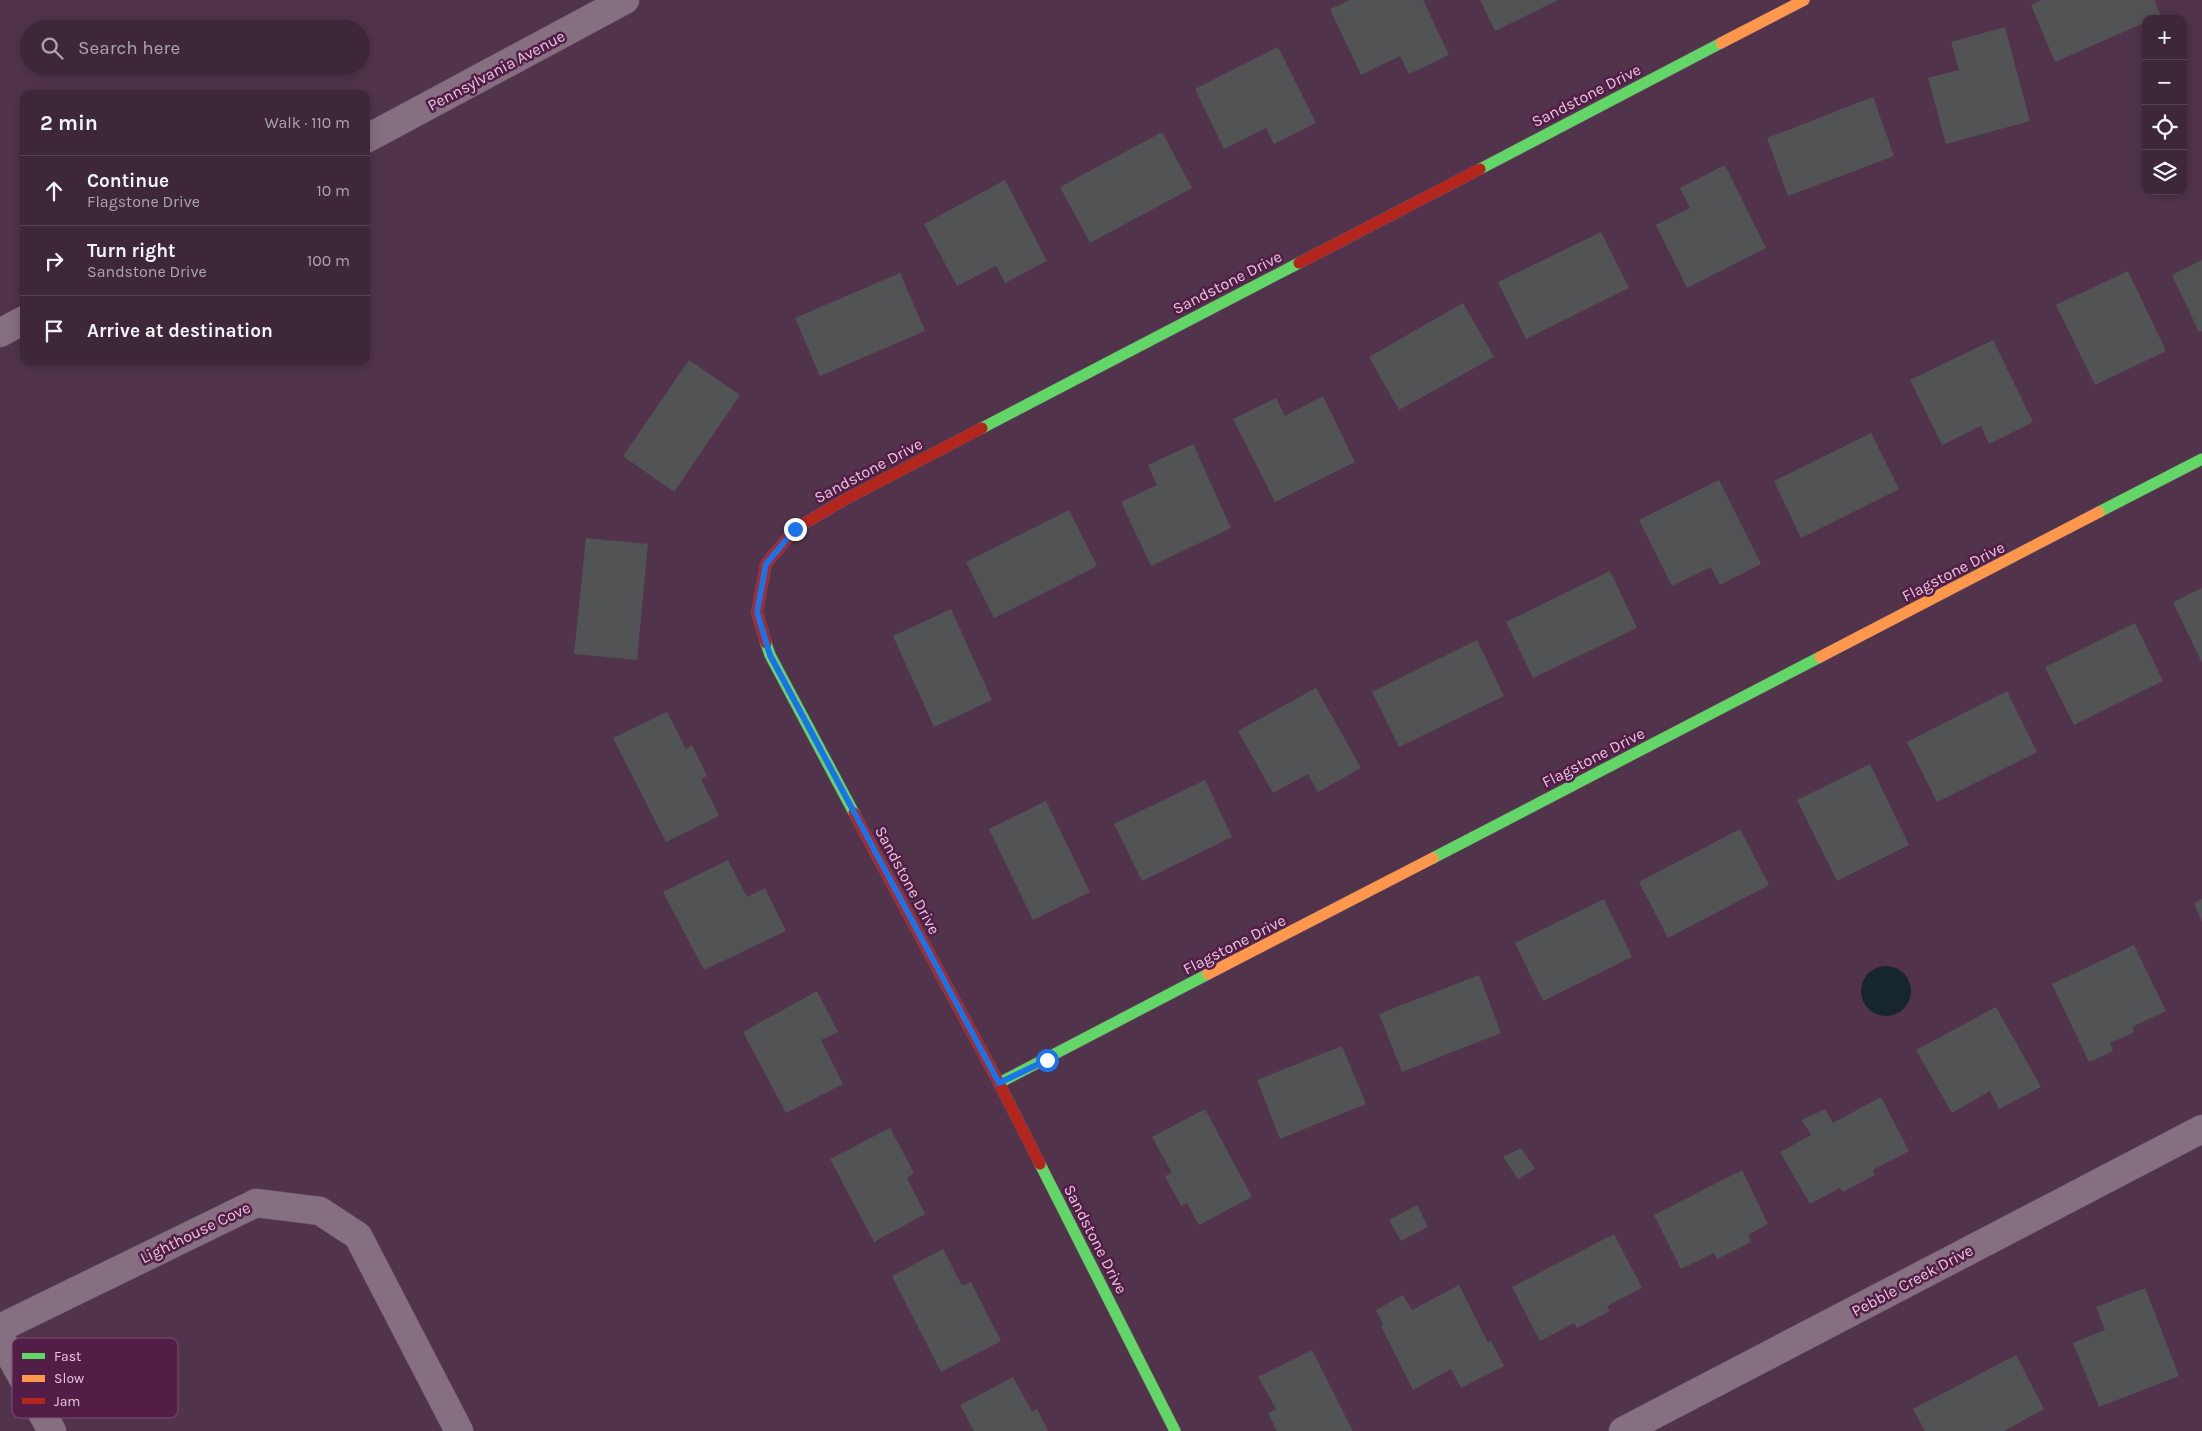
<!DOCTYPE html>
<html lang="en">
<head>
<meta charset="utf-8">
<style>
	body { margin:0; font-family:Karla,sans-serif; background:#442f40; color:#f1f3f6 }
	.controls { position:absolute; right:15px; top:15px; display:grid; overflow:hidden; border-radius:10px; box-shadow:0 2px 12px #0003 }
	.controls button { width:45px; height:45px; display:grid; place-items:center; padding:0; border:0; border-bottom:1px solid #564453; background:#3d2738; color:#f1f3f6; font:25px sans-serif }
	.stop { position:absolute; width:15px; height:15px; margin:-11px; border:4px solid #1a73e8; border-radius:50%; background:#fff }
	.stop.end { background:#1a73e8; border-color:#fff; box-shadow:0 1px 5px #0008 }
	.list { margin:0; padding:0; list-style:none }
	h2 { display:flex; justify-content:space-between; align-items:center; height:65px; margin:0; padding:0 20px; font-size:21px }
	h2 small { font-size:16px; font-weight:400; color:#ada5ae }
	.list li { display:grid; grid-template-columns:32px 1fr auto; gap:15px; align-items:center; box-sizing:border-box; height:70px; padding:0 20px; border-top:1px solid #564453 }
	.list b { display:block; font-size:19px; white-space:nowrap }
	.list p { margin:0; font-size:16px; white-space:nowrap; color:#ada5ae }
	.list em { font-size:16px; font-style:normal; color:#ada5ae }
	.icon { flex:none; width:28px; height:28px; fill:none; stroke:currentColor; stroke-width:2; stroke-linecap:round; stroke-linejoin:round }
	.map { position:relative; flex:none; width:2202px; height:1431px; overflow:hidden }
	.search { position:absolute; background:#3d2738; box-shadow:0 2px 12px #0003; left:20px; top:20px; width:350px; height:55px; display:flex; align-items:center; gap:12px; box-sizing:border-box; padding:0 18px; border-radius:28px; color:#ada5ae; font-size:19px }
	.panel { position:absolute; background:#3d2738; box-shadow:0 2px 12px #0003; left:20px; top:90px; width:350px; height:275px; border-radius:10px }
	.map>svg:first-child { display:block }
	.water { fill:#17262d }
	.building { fill:#525355 }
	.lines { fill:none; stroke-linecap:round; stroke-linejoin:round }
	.street-casing { stroke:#6e5468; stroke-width:29 }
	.fast-casing { stroke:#6e5468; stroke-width:12 }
	.slow-casing { stroke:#6e5468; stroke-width:12 }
	.jam-casing { stroke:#6e5468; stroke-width:12 }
	.street { stroke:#866f81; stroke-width:28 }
	.fast { stroke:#63d668; stroke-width:11 }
	.slow { stroke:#ff974d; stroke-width:11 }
	.jam { stroke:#b3261e; stroke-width:11 }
	.route { stroke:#1a73e8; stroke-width:6 }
	.labels { text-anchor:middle; stroke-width:5; stroke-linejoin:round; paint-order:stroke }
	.street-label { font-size:16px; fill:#e8c6de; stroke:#521d47 }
	.key { fill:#521d47; stroke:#7f5074; stroke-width:1 }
	.key-label { font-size:14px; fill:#e8c6de }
</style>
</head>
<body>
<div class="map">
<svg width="2202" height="1431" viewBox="0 0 2202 1431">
	<rect width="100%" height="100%" fill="#51344b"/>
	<circle class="water" cx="1886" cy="991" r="25"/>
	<g class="building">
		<path d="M1350 0H1423L1449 55 1409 74 1400 56 1361 75 1330 9Z"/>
		<path d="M1480 0H1558L1495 31Z"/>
		<path d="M2042 0H2154L2161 16 2154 19H2146V22L2055 62 2031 5Z"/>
		<path d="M2005 27 2030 121 1946 144 1928 78 1959 70 1951 42Z"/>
		<path d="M1278 47 1316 123 1274 144 1266 128 1224 149 1195 89Z"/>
		<path d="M1873 97 1894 156 1788 196 1767 138Z"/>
		<path d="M1162 132 1192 188 1090 243 1060 187Z"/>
		<path d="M1725 165 1766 248 1687 288 1656 225 1690 208 1680 188Z"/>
		<path d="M1005 180 1047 261 1005 283 996 266 957 286 924 224Z"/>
		<path d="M1601 232 1629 288 1526 339 1498 282Z"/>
		<path d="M2202 260V331L2199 332 2172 275Z"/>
		<path d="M2128 271 2166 351 2095 385 2056 305Z"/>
		<path d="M900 273 925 331 820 376 795 318Z"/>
		<path d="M1463 303 1494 357 1399 410 1369 357Z"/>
		<path d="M1993 340 2033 422 1989 444 1981 426 1942 445 1910 380Z"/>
		<path d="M689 360 740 395 674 492 623 456Z"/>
		<path d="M1323 396 1355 462 1275 502 1233 419 1276 398 1285 416Z"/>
		<path d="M1871 433 1899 489 1801 538 1774 481Z"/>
		<path d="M1193 444 1231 528 1151 566 1121 502 1157 485 1148 465Z"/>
		<path d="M1719 480 1761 564 1720 585 1711 567 1672 586 1639 520Z"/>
		<path d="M1069 510 1097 566 994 618 966 562Z"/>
		<path d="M586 538 648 544 637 660 574 654Z"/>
		<path d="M1610 571 1637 628 1533 678 1506 622Z"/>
		<path d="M2202 588V663L2173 602Z"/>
		<path d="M951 609 992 700 934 727 893 636Z"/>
		<path d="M2135 623 2163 681 2074 725 2045 667Z"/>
		<path d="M1477 640 1504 696 1399 747 1372 692Z"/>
		<path d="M1316 688 1361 768 1318 792 1308 774 1273 793 1238 731Z"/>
		<path d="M2007 691 2037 752 1937 802 1907 742Z"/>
		<path d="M667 712 686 749 692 745 707 776 701 779 719 816 666 842 613 738Z"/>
		<path d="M1870 764 1909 845 1837 881 1797 800Z"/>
		<path d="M1205 780 1232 837 1142 881 1114 824Z"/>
		<path d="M1046 801 1090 892 1033 920 989 829Z"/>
		<path d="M1740 829 1769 885 1668 938 1639 882Z"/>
		<path d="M728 860 747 897 765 888 786 931 704 970 663 892Z"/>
		<path d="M1604 899 1632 957 1543 1001 1515 943Z"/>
		<path d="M2202 899V922L2194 903Z"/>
		<path d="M2134 945 2166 1011 2132 1027 2135 1032 2110 1043 2113 1051 2089 1062 2052 984Z"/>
		<path d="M1479 975 1501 1033 1402 1072 1379 1014Z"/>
		<path d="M817 991 838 1032 821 1040 843 1084 786 1113 743 1032Z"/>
		<path d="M1996 1007 2041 1087 1999 1109 1990 1091 1952 1113 1916 1050Z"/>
		<path d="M1342 1046 1366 1104 1280 1139 1257 1080Z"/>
		<path d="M1881 1097 1909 1151 1873 1170 1875 1175 1843 1192 1840 1188 1810 1204 1780 1152 1811 1135 1802 1120 1825 1109 1833 1123Z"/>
		<path d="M1205 1109 1252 1197 1199 1225 1187 1203 1181 1206 1165 1176 1172 1173 1152 1137Z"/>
		<path d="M890 1128 914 1173 907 1178 925 1214 874 1242 830 1159Z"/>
		<path d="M1521 1148 1535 1169 1518 1179 1503 1157Z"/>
		<path d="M1742 1170 1768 1224 1748 1235 1751 1242 1717 1259 1714 1253 1681 1269 1654 1215Z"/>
		<path d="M1417 1205 1428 1227 1401 1241 1389 1220Z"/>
		<path d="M1614 1234 1642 1288 1607 1306 1610 1311 1577 1328 1574 1323 1540 1341 1512 1287Z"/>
		<path d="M943 1249 962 1286 971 1282 1001 1341 941 1372 892 1276Z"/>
		<path d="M1459 1285 1488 1343 1491 1341 1504 1366 1461 1388 1451 1369 1413 1390 1381 1326 1383 1324 1376 1310 1403 1295 1412 1310Z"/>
		<path d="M2145 1288 2179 1376 2099 1407 2073 1343 2105 1330 2096 1307Z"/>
		<path d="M1312 1350 1353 1431H1277L1268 1413 1276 1409 1258 1377Z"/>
		<path d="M2016 1355 2044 1409 2004 1431H1925L1913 1409Z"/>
		<path d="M1013 1377 1032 1412 1037 1409 1048 1431H974L960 1405Z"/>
	</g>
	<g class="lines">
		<defs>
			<g id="street">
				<path d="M366 139 625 0"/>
				<path d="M0 333 24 320"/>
				<path d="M0 1328 256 1203 320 1211 358 1236 459 1431"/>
				<path d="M0 1337 52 1431"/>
				<path d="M1623 1431 2202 1129"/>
			</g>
			<g id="fast">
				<path d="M1480 169 1721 43"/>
				<path d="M982 428 1299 263"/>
				<path d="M2099 512 2202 459"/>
				<path d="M766 643 770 655 854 813"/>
				<path d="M1433 858 1820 657"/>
				<path d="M999 1083 1208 974"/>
				<path d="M1040 1164 1175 1431"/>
			</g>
			<g id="slow">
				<path d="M1721 43 1804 0"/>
				<path d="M1820 657 2099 512"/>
				<path d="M1208 974 1433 858"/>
			</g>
			<g id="jam">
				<path d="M1299 263 1480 169"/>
				<path d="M766 643 757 612 766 564 795 529 844 500 982 428"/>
				<path d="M854 813 999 1083 1040 1164"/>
			</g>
		</defs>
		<use href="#street" class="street-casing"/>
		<use href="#fast" class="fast-casing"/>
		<use href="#slow" class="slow-casing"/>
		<use href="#jam" class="jam-casing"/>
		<use href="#street" class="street"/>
		<use href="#fast" class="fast"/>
		<use href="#slow" class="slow"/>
		<use href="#jam" class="jam"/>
	</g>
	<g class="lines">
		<path class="route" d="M795 529 766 564 757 612 770 655 999 1083 1047 1060"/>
	</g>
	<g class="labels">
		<g class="street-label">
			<text transform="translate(496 70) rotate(-28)" y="6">Pennsylvania Avenue</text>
			<text transform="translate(1586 95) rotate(-27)" y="6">Sandstone Drive</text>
			<text transform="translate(1227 282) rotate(-27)" y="6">Sandstone Drive</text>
			<text transform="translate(868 470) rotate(-28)" y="6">Sandstone Drive</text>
			<text transform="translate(1953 571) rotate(-27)" y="6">Flagstone Drive</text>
			<text transform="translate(1593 757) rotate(-27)" y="6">Flagstone Drive</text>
			<text transform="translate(908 880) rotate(62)" y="6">Sandstone Drive</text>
			<text transform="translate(1234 944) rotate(-27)" y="6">Flagstone Drive</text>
			<text transform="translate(195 1232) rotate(-26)" y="6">Lighthouse Cove</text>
			<text transform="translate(1096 1239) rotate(63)" y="6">Sandstone Drive</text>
			<text transform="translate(1912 1280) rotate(-28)" y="6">Pebble Creek Drive</text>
		</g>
	</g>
	<rect x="12" y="1338" width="166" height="80" rx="8" class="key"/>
	<rect x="22" y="1353" width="23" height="6" fill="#63d668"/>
	<rect x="22" y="1375" width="23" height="7" fill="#ff974d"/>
	<rect x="22" y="1398" width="23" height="6" fill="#b3261e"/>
	<g class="key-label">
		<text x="54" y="1361">Fast</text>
		<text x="54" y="1383">Slow</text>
		<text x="54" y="1406">Jam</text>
	</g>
</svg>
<div class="controls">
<button>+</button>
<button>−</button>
<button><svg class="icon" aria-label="locate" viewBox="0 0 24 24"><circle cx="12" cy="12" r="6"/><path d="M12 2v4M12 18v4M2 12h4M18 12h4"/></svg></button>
<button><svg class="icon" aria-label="layers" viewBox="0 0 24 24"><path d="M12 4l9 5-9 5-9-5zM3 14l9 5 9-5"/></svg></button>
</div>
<div class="stop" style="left:1047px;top:1060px"></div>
<div class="stop end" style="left:795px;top:529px"></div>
<div class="search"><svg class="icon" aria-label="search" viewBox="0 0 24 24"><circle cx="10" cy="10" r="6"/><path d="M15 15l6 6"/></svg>Search here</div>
<section class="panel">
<h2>2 min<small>Walk · 110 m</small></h2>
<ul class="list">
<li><svg class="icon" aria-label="ahead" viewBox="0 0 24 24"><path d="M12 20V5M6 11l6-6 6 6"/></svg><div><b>Continue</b><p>Flagstone Drive</p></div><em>10 m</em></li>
<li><svg class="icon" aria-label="right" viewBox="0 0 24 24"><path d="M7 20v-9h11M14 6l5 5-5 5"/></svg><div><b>Turn right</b><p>Sandstone Drive</p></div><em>100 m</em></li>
<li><svg class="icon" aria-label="arrive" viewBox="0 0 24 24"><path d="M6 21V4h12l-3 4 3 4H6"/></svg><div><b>Arrive at destination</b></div></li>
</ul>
</section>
</div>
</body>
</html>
